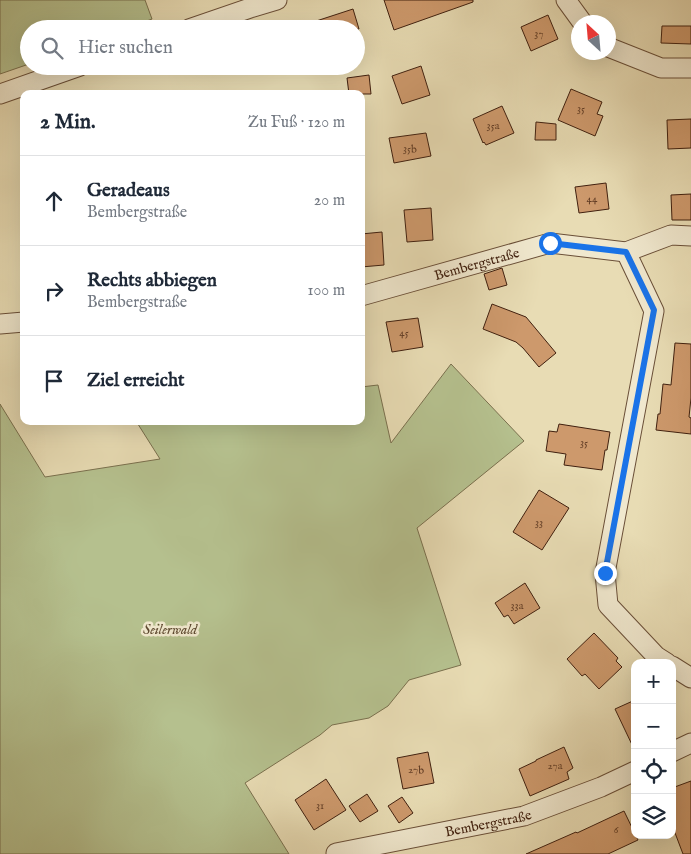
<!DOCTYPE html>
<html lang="de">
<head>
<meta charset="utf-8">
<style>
	body { margin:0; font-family:"IM FELL English",serif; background:#f2f2f3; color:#1f2937 }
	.controls { position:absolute; right:15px; bottom:15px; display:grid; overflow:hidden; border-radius:10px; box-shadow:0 5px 20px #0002 }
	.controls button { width:45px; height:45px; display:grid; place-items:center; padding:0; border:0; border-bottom:1px solid #e0e1e3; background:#fff; color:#1f2937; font:25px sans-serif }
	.compass { position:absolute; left:571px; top:15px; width:45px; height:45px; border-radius:50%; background:#fff; box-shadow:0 5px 20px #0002; rotate:334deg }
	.stop { position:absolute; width:15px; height:15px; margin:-11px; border:4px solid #1a73e8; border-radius:50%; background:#fff }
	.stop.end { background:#1a73e8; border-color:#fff; box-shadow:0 1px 5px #0008 }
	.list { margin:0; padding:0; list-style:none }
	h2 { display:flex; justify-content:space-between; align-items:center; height:65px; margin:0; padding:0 20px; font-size:21px }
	h2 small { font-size:16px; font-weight:400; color:#747a83 }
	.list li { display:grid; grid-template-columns:32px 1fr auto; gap:15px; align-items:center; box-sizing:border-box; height:90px; padding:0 20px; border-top:1px solid #e0e1e3 }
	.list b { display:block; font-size:19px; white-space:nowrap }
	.list p { margin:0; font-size:16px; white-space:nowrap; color:#747a83 }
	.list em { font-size:16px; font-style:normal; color:#747a83 }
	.icon { flex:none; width:28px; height:28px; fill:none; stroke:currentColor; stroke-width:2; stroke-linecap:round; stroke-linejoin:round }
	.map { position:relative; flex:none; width:691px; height:854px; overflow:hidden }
	.search { position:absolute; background:#fff; box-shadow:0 5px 20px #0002; left:20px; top:20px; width:345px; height:55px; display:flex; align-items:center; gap:12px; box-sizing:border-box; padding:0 18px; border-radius:28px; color:#747a83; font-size:19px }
	.panel { position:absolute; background:#fff; box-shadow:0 5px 20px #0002; left:20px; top:90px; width:345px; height:335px; border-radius:10px }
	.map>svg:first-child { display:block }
	.green { fill:#b5c08e; stroke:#7a704e }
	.building { fill:#cd996c; stroke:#40200f }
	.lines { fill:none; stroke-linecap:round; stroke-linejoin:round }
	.minor-casing { stroke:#6a4f38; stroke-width:21 }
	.minor { stroke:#f0e8ce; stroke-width:19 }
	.route { stroke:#1a73e8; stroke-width:6 }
	.labels { text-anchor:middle; stroke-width:5; stroke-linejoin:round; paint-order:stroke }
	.number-label { font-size:11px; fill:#633e26 }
	.street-label { font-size:14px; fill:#40200f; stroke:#f0e8ce }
	.park-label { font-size:14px; font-style:italic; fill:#5d482f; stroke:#f0e8ce }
</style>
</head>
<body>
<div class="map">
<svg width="691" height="854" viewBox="0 0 691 854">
	<rect width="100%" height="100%" fill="#e8dcb4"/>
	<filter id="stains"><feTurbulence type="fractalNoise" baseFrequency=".004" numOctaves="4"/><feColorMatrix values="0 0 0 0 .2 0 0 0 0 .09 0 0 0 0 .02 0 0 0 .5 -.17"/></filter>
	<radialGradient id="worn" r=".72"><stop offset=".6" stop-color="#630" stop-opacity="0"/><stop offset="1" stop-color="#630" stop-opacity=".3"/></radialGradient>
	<g class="green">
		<path d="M0 0H145L152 19 126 29H29V64L0 74Z"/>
		<path d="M451 364 524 441 417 528 461 665 409 680 388 706 369 718 332 725 320 735 245 783 289 854H0V404L45 477 160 459 136 421H361V387L378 385 391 443Z"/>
	</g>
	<g class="building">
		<path d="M384 0H473V2L394 30Z"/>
		<path d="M353 9 359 29H304V25Z"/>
		<path d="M548 15 558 39 531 51 521 27Z"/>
		<path d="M662 26H691V44L661 43Z"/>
		<path d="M421 66 430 95 402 104 392 76Z"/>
		<path d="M369 75 371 94H349L347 78Z"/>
		<path d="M571 89 602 102 597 114 603 116 595 136 558 120Z"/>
		<path d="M502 106 514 133 486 145 484 142 483 143 473 119Z"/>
		<path d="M691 119V148L668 149 667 120Z"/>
		<path d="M536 122 556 124V140H535Z"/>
		<path d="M426 133 431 156 394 163 389 138Z"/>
		<path d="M606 183 609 209 579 213 575 187Z"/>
		<path d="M691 194V220H672L671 195Z"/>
		<path d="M431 208 433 240 407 242 404 210Z"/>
		<path d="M382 232 384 265 361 267V234Z"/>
		<path d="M502 268 507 285 489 290 484 274Z"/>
		<path d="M492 304 526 317 556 353 539 367 523 348 516 342 483 329Z"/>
		<path d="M418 318 423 347 392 352 386 322Z"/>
		<path d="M675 343 691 344V398L689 417 691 418V434L656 430 658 414H660L663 384 671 385Z"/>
		<path d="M559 424 610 432 607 450H605L602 470 564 465 566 454 546 451 549 431 557 432Z"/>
		<path d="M539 490 569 508 542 550 513 532Z"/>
		<path d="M525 583 540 608 514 624 508 615 504 617 495 603Z"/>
		<path d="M594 633 618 658 616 661 622 667 599 689 585 674 582 676 567 659Z"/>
		<path d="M635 700V751L615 709Z"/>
		<path d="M564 747 573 768 567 772 569 779 530 796 519 769 536 761V760Z"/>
		<path d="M428 752 434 783 403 789 397 758Z"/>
		<path d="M326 779 346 810 314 830 295 800Z"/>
		<path d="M691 781V854H683L672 825V788Z"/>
		<path d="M367 794 378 811 360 822 349 806Z"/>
		<path d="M402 797 413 813 399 823 388 806Z"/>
		<path d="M624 811 638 840 608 854H526L576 832 577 833Z"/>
	</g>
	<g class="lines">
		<defs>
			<g id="minor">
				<path d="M566 0 582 22"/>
				<path d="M189 29 250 8 277 0"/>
				<path d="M608 47 661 68H691"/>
				<path d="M0 94 80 66"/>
				<path d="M626 252 654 311 605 573 608 605 656 656 667 663"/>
				<path id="s1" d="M361 296 550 243 626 252 671 235 691 236"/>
				<path d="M0 324 24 322"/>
				<path d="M672 666 691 678"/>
				<path d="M672 752 691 743"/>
				<path id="s2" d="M336 853 524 816 601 787 635 771"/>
			</g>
		</defs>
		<use href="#minor" class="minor-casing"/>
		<use href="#minor" class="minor"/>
	</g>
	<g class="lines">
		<path class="route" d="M550 243 626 252 654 310 605 573"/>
	</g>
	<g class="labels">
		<g class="number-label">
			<text x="539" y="37">37</text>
			<text x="581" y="112">35</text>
			<text x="493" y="129">35a</text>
			<text x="410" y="152">35b</text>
			<text x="592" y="202">44</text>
			<text x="404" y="336">45</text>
			<text x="584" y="446">35</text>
			<text x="539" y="526">33</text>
			<text x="517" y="609">33a</text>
			<text x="555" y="769">27a</text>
			<text x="416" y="773">27b</text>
			<text x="320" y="809">31</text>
			<text x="616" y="833">6</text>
		</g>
		<g class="street-label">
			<text dy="5" stroke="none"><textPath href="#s1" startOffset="120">Bembergstraße</textPath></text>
			<text dy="5" stroke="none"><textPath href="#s2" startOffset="155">Bembergstraße</textPath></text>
		</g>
		<g class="park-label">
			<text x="170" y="634">Seilerwald</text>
		</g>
	</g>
	<rect width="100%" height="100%" filter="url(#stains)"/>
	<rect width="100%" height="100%" fill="url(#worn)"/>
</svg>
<div class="controls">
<button>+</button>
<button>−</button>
<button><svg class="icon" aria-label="locate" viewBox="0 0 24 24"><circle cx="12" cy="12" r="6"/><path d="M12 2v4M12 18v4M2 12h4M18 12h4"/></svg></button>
<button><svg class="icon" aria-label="layers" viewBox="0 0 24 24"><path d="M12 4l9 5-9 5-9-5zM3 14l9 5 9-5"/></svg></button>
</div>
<svg class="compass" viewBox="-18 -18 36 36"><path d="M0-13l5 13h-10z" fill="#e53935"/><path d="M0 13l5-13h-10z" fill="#747a83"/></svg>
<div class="stop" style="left:550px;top:243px"></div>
<div class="stop end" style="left:605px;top:573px"></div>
<div class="search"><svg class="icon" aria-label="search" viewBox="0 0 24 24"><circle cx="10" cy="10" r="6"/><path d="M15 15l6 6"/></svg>Hier suchen</div>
<section class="panel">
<h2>2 Min.<small>Zu Fuß · 120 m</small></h2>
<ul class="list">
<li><svg class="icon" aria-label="ahead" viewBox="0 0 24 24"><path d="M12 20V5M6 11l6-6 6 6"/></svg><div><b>Geradeaus</b><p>Bembergstraße</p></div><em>20 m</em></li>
<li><svg class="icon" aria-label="right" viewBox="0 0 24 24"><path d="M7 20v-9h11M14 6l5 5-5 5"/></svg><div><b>Rechts abbiegen</b><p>Bembergstraße</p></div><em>100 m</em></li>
<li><svg class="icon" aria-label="arrive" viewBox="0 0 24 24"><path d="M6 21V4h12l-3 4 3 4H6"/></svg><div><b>Ziel erreicht</b></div></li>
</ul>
</section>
</div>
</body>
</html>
